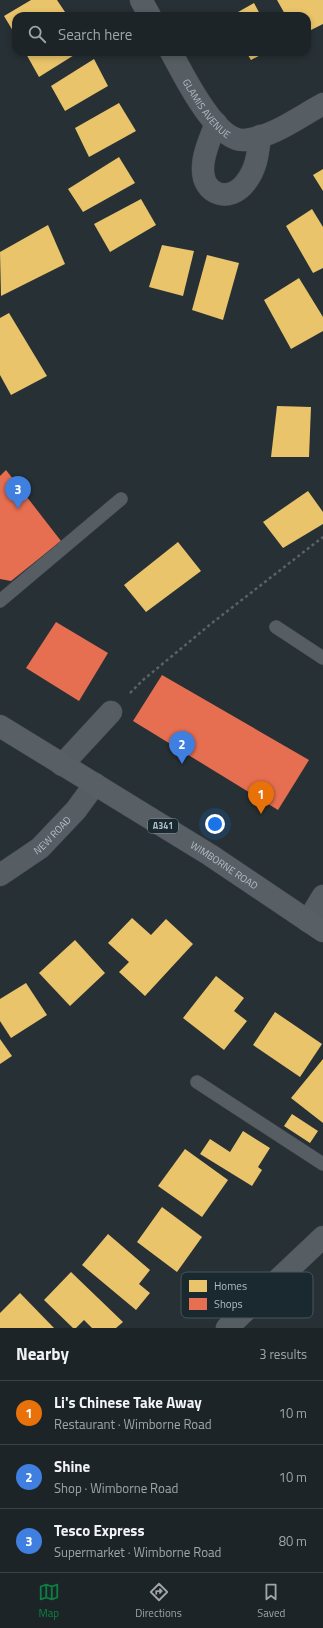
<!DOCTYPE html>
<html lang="en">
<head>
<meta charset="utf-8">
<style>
	body { margin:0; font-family:"Titillium Web",sans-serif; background:#252c2f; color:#f1f3f6 }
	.you { position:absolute; left:215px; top:824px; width:14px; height:14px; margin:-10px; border:3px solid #fff; border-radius:50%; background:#1a73e8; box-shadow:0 0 0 6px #1a73e833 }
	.badge { display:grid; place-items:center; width:26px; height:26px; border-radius:50%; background:#0b8043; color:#fff; font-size:13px; font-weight:700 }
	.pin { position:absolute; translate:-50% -33px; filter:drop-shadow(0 1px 2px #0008) }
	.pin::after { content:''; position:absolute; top:21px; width:14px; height:12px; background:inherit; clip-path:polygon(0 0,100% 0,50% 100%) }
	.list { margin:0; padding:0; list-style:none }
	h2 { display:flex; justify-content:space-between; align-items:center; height:52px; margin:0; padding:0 16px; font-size:17px }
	h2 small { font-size:13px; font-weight:400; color:#a0a4a7 }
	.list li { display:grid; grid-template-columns:26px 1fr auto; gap:12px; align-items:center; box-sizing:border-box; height:64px; padding:0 16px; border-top:1px solid #3b4144 }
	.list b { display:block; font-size:15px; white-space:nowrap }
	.list p { margin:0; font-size:13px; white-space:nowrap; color:#a0a4a7 }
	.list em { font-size:13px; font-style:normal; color:#a0a4a7 }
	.icon { flex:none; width:22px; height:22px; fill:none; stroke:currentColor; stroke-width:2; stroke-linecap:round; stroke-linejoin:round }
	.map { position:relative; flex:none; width:323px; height:1328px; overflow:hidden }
	.search { position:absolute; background:#1d2427; box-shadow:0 2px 6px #0003; left:12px; right:12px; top:12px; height:44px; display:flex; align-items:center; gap:10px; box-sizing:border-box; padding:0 14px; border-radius:12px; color:#a0a4a7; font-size:15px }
	.sheet { height:244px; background:#1d2427 }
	nav { display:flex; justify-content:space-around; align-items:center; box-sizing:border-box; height:56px; border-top:1px solid #3b4144; background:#1d2427; font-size:11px; color:#a0a4a7 }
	nav a { display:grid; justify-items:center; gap:2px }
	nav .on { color:#0b8043 }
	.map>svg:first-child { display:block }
	.homes { fill:#e9c46a }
	.shops { fill:#e76f51 }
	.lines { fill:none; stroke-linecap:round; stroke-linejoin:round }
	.lane-casing { stroke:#454c4f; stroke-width:14 }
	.street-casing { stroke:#454c4f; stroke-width:23 }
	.primary-casing { stroke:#444d51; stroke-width:23 }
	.path { stroke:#5a6267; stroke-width:2.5; stroke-dasharray:3 3; stroke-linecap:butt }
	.lane { stroke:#575e63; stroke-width:13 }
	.street { stroke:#575e63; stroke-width:22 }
	.primary { stroke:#596065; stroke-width:22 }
	.labels { text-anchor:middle; stroke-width:4; stroke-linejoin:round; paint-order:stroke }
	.shield { fill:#1a282f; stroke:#839199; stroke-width:1 }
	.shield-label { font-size:9px; font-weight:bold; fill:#b0bec7 }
	.street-label { font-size:10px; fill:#b0bec7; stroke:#1a282f }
	.key { fill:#1a282f; stroke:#47555d; stroke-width:1 }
	.key-label { font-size:11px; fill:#b0bec7 }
</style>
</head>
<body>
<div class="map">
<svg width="323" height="1328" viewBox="0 0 323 1328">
	<rect width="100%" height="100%" fill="#273034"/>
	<g class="homes">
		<path d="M31 0H57L65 12 60 16H16V36L4 16Z"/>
		<path d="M277 0H323V24L307 32V16H286Z"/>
		<path d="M254 3 261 16H231Z"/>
		<path d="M25 52H79L39 77Z"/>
		<path d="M246 52H266L251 60Z"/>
		<path d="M94 59 108 86 65 111 51 86Z"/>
		<path d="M119 103 136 131 89 157 75 128Z"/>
		<path d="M119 157 135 183 83 212 68 189Z"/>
		<path d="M323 169V191L313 175Z"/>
		<path d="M141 199 156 225 110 252 94 224Z"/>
		<path d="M312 209 323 227V268L313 273 286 226Z"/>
		<path d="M48 225 65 264 1 296 0 252Z"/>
		<path d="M162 245 194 251 183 296 149 287Z"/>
		<path d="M207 255 239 263 223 320 192 310Z"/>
		<path d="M299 278 323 317V331L291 349 264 300Z"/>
		<path d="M9 313 47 376 11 395 0 375V318Z"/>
		<path d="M277 406 311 407 309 457H271Z"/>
		<path d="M308 491 323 512V524L283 548 263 522Z"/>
		<path d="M178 542 201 571 146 612 124 585Z"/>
		<path d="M132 918 151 935 166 919 193 944 145 996 119 972 129 962 108 943Z"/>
		<path d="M75 940 105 973 70 1006 39 973Z"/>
		<path d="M216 976 244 998 234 1011 247 1021 224 1050 183 1018Z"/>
		<path d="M26 983 47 1015 11 1038 0 1021V999Z"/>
		<path d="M275 1012 322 1044 300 1077 253 1045Z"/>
		<path d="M0 1039 12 1056 0 1064Z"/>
		<path d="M323 1059V1123L291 1098Z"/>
		<path d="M292 1114 318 1131 310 1143 284 1126Z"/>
		<path d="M243 1131 270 1148 258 1167 262 1170 252 1186 200 1154 210 1139 230 1152Z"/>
		<path d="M185 1149 228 1180 202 1217 158 1186Z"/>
		<path d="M162 1207 202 1237 177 1272 137 1242Z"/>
		<path d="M108 1234 150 1270 139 1284 150 1293 136 1310 82 1265Z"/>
		<path d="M71 1272 123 1322 116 1328H92L84 1320 76 1328H73L44 1300Z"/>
		<path d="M20 1293 54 1328H0V1313Z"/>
	</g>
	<g class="shops">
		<path d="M6 470 61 541 11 581 0 579V476Z"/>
		<path d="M56 622 108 653 79 701 26 668Z"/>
		<path d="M162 675 309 760 278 810 133 721Z"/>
	</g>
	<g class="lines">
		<defs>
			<g id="lane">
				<path d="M0 601 121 499"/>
				<path d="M276 627 323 658"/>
				<path d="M197 1082 323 1164"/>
			</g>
			<g id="street">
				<path d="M141 0 150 16"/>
				<path id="s1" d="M171 52C183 74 216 143 245 140 273 137 299 117 323 104"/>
				<path d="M216 123C211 137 203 153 203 168 202 195 230 204 246 182 257 168 258 152 260 136"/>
				<path d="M62 765 111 712"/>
				<path id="s2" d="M0 875 40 848 76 810 95 784"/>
				<path d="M308 921 323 896"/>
				<path d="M227 1328 323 1237"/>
			</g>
			<g id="primary">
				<path id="s3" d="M0 726 210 855 323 931"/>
			</g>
		</defs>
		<use href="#lane" class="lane-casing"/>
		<use href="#street" class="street-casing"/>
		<use href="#primary" class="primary-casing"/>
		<path class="path" d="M130 693 143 680 212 623 323 537"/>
		<use href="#lane" class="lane"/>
		<use href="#street" class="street"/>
		<use href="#primary" class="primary"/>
	</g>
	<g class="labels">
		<rect class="shield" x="148" y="819" width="30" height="14" rx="3"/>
		<g class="shield-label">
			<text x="163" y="829">A341</text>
		</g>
		<g class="street-label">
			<text dy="4" stroke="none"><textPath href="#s1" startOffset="67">GLAMIS AVENUE</textPath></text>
			<text dy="4" stroke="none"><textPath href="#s2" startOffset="66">NEW ROAD</textPath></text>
			<text dy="4" stroke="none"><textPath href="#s3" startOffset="264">WIMBORNE ROAD</textPath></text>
		</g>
	</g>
	<rect x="181" y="1272" width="132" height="46" rx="6" class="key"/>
	<rect x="189" y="1280" width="18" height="12" fill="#e9c46a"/>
	<rect x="189" y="1298" width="18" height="12" fill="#e76f51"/>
	<g class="key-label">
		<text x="214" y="1290">Homes</text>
		<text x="214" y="1308">Shops</text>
	</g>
</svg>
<div class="you"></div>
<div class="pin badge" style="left:261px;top:814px;background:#e8710a">1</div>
<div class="pin badge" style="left:182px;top:764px;background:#3f7fe0">2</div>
<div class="pin badge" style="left:18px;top:509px;background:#3f7fe0">3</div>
<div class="search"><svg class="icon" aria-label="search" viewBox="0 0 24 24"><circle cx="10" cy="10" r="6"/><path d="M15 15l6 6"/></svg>Search here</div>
</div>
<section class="sheet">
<h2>Nearby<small>3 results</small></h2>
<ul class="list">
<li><span class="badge" style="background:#e8710a">1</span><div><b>Li's Chinese Take Away</b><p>Restaurant · Wimborne Road</p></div><em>10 m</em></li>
<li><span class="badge" style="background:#3f7fe0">2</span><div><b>Shine</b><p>Shop · Wimborne Road</p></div><em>10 m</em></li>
<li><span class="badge" style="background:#3f7fe0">3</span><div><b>Tesco Express</b><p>Supermarket · Wimborne Road</p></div><em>80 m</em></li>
</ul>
</section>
<nav>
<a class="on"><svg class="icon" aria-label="map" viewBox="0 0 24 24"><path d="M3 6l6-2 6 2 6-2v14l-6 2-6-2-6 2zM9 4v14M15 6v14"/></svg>Map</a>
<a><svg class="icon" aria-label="directions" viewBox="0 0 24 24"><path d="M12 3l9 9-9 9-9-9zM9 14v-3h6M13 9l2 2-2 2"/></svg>Directions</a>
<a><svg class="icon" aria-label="saved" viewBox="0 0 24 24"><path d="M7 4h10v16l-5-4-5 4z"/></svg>Saved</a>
</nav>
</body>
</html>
